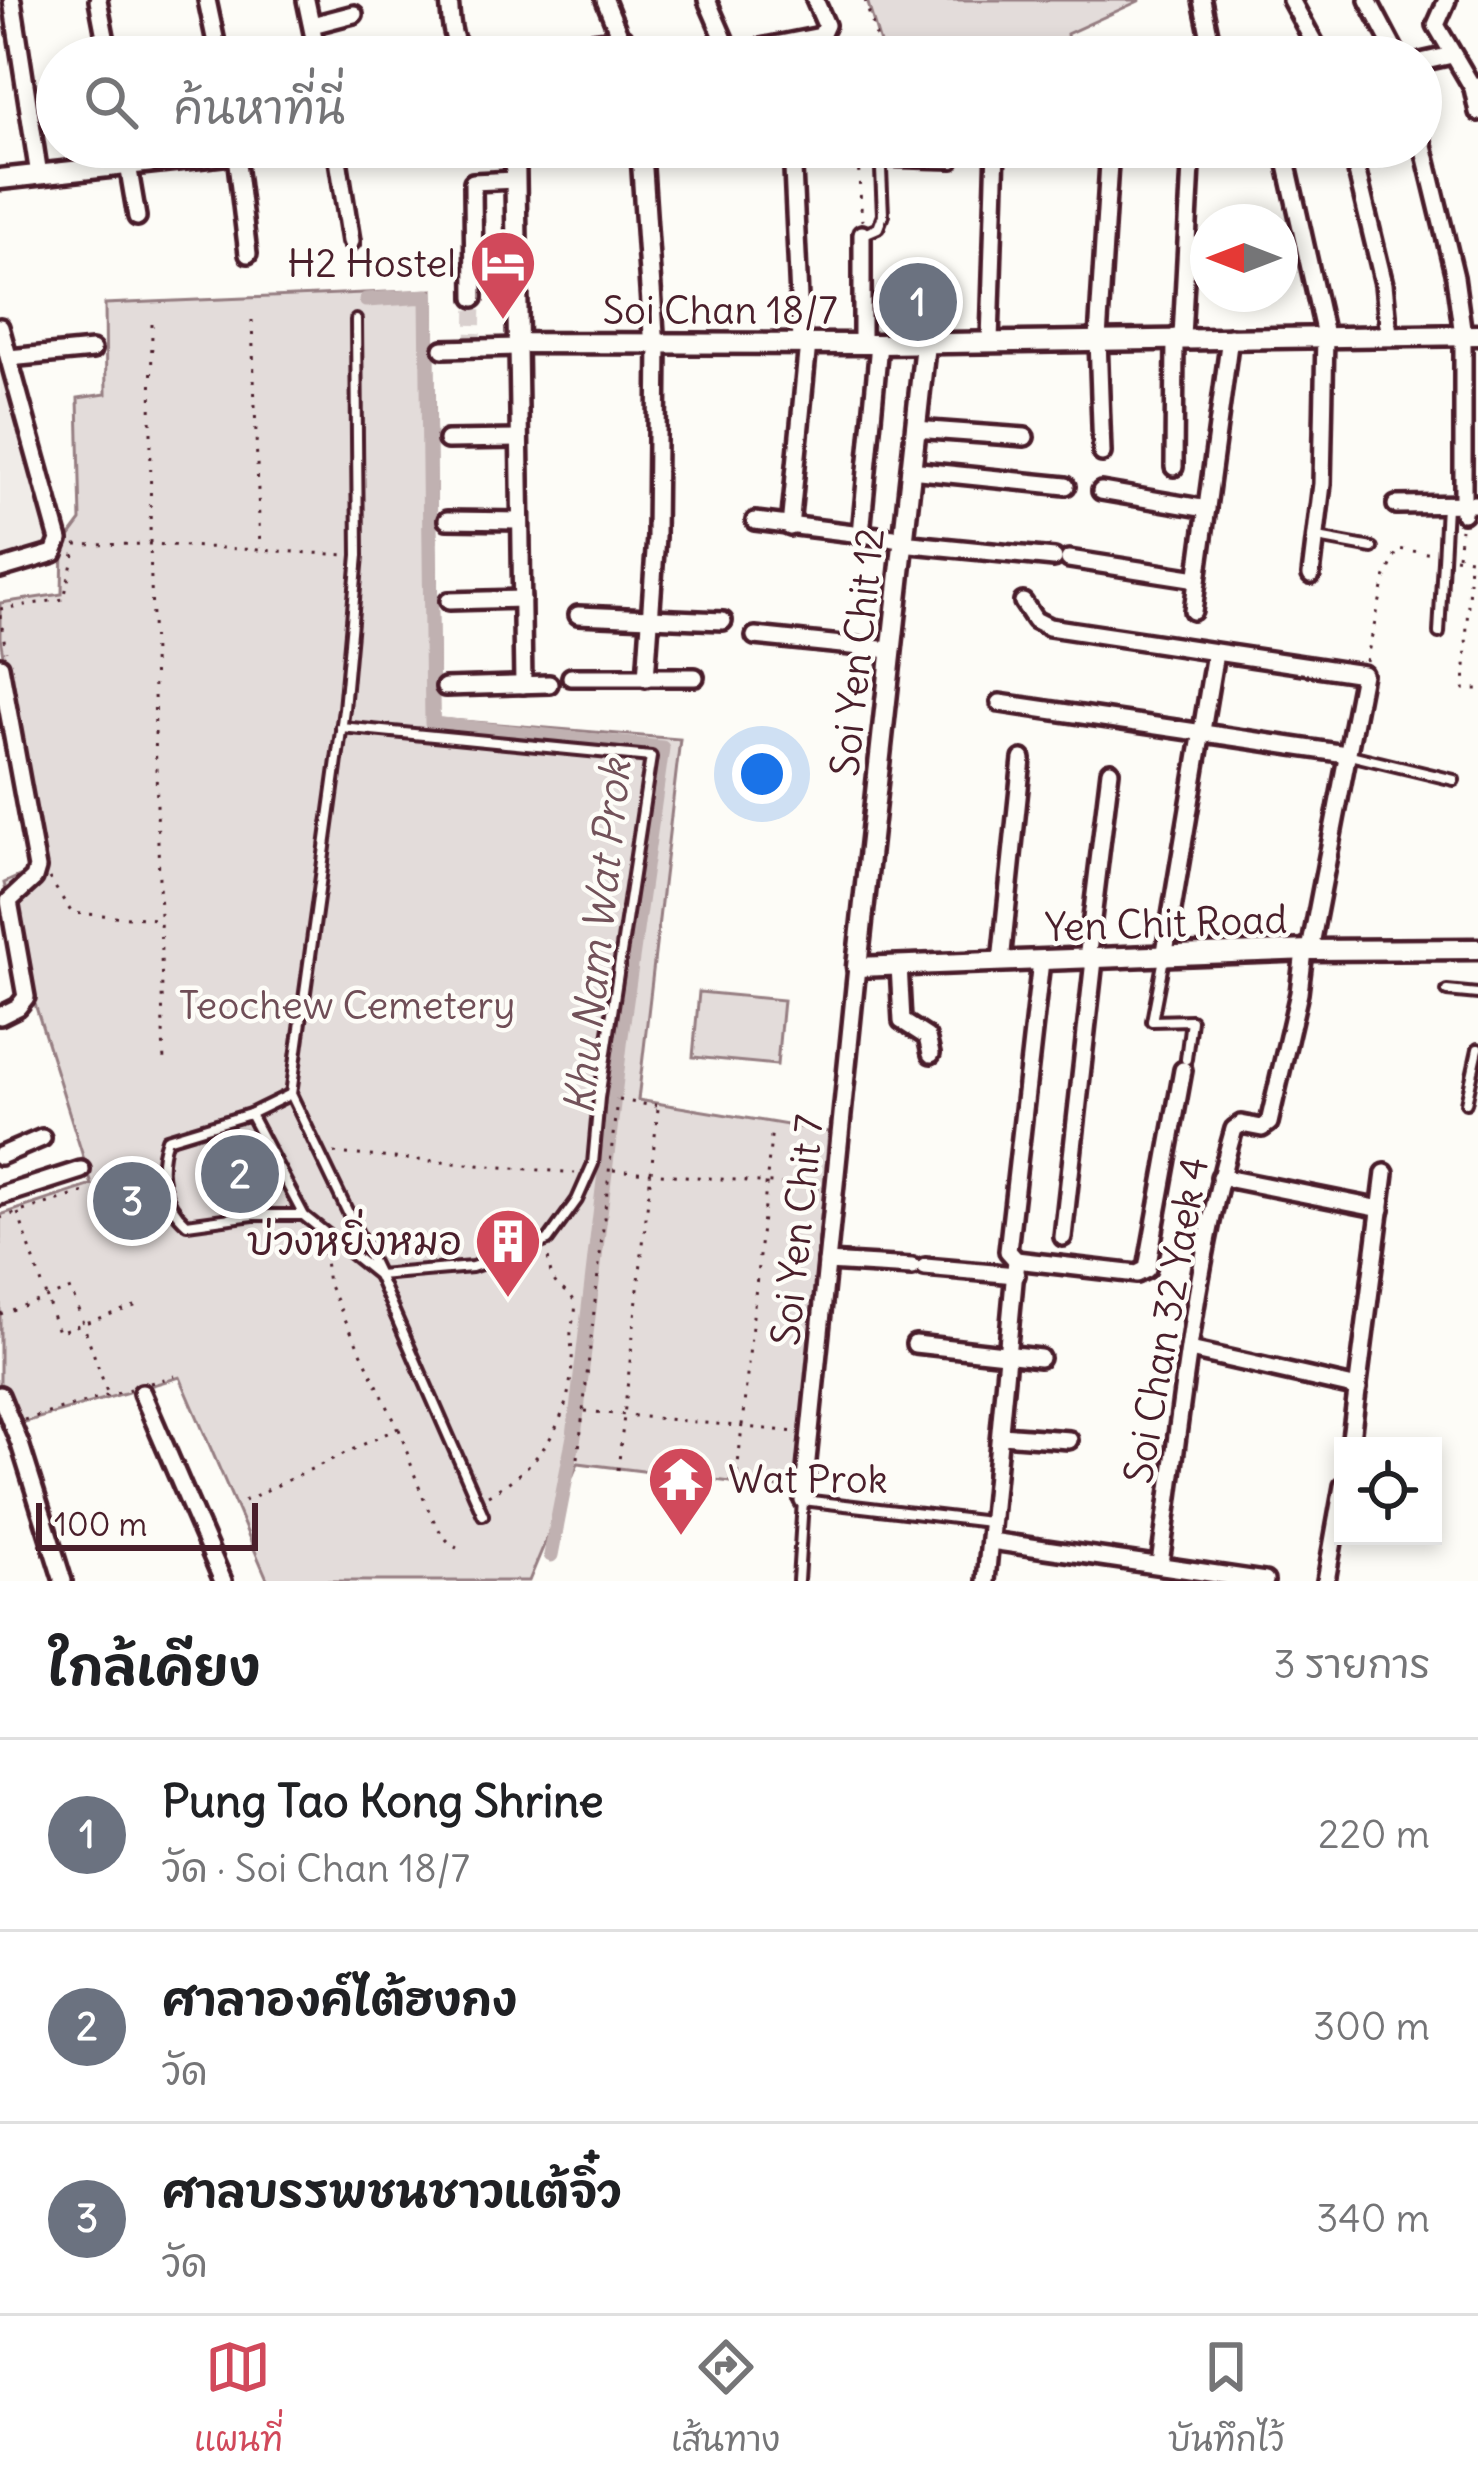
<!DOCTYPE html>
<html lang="th">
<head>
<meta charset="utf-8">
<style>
	body { margin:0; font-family:Delius,"Playpen Sans Thai",sans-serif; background:#f6f6f6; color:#202124 }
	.controls { position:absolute; right:36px; bottom:36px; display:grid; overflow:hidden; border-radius:0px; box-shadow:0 6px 18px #0003 }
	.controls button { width:108px; height:108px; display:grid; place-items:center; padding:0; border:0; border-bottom:3px solid #e0e0e0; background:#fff; color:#202124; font:60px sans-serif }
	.compass { position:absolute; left:1190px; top:204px; width:108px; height:108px; border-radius:50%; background:#fff; box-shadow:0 6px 18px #0003; rotate:270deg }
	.scale { position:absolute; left:36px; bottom:30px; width:222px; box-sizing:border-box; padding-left:12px; border:6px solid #4a1f2b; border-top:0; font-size:33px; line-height:42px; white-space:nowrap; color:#4a1f2b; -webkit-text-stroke:9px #fdfcf7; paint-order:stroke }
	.you { position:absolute; left:762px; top:774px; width:42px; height:42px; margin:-30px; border:9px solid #fff; border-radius:50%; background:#1a73e8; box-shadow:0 0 0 18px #1a73e833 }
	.badge { display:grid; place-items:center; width:78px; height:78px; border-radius:50%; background:#d1495b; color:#fff; font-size:39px; font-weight:700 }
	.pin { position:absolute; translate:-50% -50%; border:6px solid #fff; box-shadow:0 3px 12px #0006 }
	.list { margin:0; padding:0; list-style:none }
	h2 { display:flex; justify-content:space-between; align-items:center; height:156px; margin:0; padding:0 48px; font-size:51px }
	h2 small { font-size:39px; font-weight:400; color:#757577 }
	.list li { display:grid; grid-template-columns:78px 1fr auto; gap:36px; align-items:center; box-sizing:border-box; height:192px; padding:0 48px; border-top:3px solid #e0e0e0 }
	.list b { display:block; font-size:45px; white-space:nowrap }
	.list p { margin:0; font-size:39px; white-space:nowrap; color:#757577 }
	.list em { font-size:39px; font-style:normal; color:#757577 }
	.icon { flex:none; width:66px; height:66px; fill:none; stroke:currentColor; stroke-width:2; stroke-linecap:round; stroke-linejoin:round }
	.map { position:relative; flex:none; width:1478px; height:1581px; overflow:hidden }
	.search { position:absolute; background:#fff; box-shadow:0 6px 18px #0003; left:36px; right:36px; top:36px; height:132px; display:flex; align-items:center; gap:30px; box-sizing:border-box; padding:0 42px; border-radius:66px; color:#757577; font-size:45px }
	.sheet { height:732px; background:#fff }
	nav { display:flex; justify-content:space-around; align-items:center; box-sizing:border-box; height:168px; border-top:3px solid #e0e0e0; background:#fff; font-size:33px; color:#757577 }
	nav a { display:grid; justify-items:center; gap:6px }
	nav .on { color:#d1495b }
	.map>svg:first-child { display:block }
	.built { fill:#f0ece8 }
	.green { fill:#e3dcda; stroke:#967e82; stroke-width:3 }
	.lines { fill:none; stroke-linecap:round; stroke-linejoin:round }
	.canal { stroke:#c0b1b1; stroke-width:15 }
	.minor-tunnel { stroke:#d9d0ce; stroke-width:15; stroke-dasharray:15 8; stroke-linecap:butt }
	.service-casing { stroke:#4a1f2b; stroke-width:16 }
	.minor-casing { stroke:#4a1f2b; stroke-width:24 }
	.tertiary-casing { stroke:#4a1f2b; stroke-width:27 }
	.path { stroke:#4a1f2b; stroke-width:3; stroke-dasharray:3 9; stroke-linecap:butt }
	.service { stroke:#fdfcf7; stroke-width:8 }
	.minor { stroke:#fdfcf7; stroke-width:15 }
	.tertiary { stroke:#fdfcf7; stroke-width:18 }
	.labels { text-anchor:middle; stroke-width:9; stroke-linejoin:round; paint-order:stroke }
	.poi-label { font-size:39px; fill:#4a1f2b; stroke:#fdfcf7; text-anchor:end }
	.street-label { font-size:39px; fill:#4a1f2b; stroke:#fdfcf7 }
	.park-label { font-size:39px; fill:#704e57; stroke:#fdfcf7 }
	.water-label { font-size:42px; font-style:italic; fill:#73525a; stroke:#fdfcf7 }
</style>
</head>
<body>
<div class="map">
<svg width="1478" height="1581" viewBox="0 0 1478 1581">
	<rect width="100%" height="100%" fill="#fdfcf7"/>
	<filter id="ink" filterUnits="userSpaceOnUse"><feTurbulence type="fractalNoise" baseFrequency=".00833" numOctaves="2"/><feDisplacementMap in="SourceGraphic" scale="24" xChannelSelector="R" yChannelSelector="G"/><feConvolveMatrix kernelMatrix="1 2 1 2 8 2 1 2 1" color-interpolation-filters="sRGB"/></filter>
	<g filter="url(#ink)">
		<path class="built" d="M0 357 50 548 0 560Z"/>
		<g class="green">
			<path d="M867 0H1141L1067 34 1069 57H884Z"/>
			<path d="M433 290 438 719 680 739 638 1100 829 1132 796 1490 578 1463 529 1581H268L180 1377 18 1424 0 1383V1215L92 1185 30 988 4 883 41 866 0 638V603L62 594 63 545 81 521 78 398 106 394 105 304Z"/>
			<path d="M699 992 783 1000 777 1065 693 1057Z"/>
		</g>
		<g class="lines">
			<path class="canal" d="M366 300 427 296 432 724 662 748 621 1036 574 1436 551 1555"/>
			<path class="minor-tunnel" d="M473 348 474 298"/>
			<defs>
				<g id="service">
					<path d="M880 161 953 163"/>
					<path d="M864 234 878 228 883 215 880 147"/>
					<path d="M356 320 358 555 344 709 291 1094 378 1275 483 1515"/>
					<path d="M1318 538 1372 548"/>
					<path d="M1439 633 1446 506"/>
					<path d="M1350 755 1454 780"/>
					<path d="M1164 958 1152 1021 1191 1020 1186 1059"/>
					<path d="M1447 991 1478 994"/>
					<path d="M291 1094 250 1114 167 1139C156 1171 162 1202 187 1224L253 1215H303L378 1275 472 1267 533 1246 548 1240 577 1200 593 1164 599 1098 651 757 341 727"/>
					<path d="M1466 1103 1478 1049"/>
					<path d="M250 1114 303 1214"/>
					<path d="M798 1581 803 1500 989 1522"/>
				</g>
				<g id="minor">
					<path d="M12 0 39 175"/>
					<path d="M98 0 109 57"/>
					<path d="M207 0 219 57"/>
					<path d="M306 0 318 57"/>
					<path d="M449 0C452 25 449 50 477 57L623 38"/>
					<path d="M605 0 628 57"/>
					<path d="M707 0 730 53"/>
					<path d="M1202 0 1213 53"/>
					<path d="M1291 0 1322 57"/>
					<path d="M1368 0 1398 57"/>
					<path d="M1447 0 1436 25 1473 88"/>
					<path d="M312 25 354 14"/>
					<path d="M715 57 821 36 826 25 815 0"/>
					<path d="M1179 57 1259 48"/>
					<path d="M1421 62 1452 55"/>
					<path d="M1478 85 1473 88 1478 112"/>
					<path d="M1421 137 1455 277 1463 335V513"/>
					<path d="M125 147 137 217"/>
					<path d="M235 147 248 254"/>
					<path d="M336 147 351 241"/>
					<path d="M792 147 801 342"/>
					<path d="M1283 147 1325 335 1322 484 1311 575"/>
					<path d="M1351 147 1384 284 1389 335"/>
					<path d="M862 234V344"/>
					<path d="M474 298 473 182 515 180"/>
					<path d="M0 327 59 540 54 553 0 569"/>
					<path d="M1182 337 1192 147"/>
					<path d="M990 341 996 147"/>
					<path d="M518 343 523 685"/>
					<path d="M443 349 518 347"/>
					<path d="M9 358 92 350"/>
					<path d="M915 429 1025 437"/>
					<path d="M447 440 519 439"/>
					<path d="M1102 453 1098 339 1110 147"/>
					<path d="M1174 467 1175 337"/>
					<path d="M910 470 1066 486"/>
					<path d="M1101 491 1207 509"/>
					<path d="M1396 505 1478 504"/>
					<path d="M447 520 520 521"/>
					<path d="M755 521 902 539"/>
					<path d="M790 527 808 343"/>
					<path d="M861 534 879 344"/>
					<path d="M901 543 1054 558"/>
					<path d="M1069 559 1197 579"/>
					<path d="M449 601 522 599"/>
					<path d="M1023 602 1035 620 1049 627 1363 674 1310 950"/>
					<path d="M1193 611 1230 337"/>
					<path d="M578 615 723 621"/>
					<path d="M755 636 890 650"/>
					<path d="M0 666 37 868 34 878 9 901 26 997 18 1007 0 1016"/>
					<path d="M571 677H695"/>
					<path d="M646 678 656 537 658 341"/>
					<path d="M445 687 549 684"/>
					<path d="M1000 703 1346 754"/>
					<path d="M1164 958 1215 653"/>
					<path d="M1087 960 1110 771"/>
					<path d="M1001 962 1022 759"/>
					<path d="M899 965 902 1021 927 1037 931 1054"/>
					<path d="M0 1156 42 1138"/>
					<path d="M1220 1177 1381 1209"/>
					<path d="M0 1196 81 1170"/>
					<path d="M1063 1237 1094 960"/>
					<path d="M1016 1260 1137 1274 1147 1269 1183 1070"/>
					<path d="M1016 1260 1008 1251 1041 961"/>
					<path d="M827 1262 912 1267"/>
					<path d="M925 1267 1016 1275"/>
					<path d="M915 1344 1040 1358"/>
					<path d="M1190 1350 1358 1388"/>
					<path d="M142 1393 223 1581"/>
					<path d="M0 1395 20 1444 63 1581"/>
					<path d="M1001 1435 1069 1440"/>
					<path d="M1350 1446 1385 1173"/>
					<path d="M803 1500 857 967"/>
					<path d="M991 1541 1265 1581"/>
					<path d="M1160 1563C1181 1417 1193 1270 1234 1129L1241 1124 1262 1128 1269 1123 1299 993 1304 951"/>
					<path d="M986 1581 1016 1260"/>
					<path d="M1326 1581 1343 1486"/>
				</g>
				<g id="tertiary">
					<path d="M515 147 518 343 879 344 1478 335"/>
					<path d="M641 147 654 341"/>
					<path d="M0 179 290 147"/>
					<path d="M925 344 857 967 1310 950 1478 949"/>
				</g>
			</defs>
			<use href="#service" class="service-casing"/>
			<use href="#minor" class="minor-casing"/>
			<use href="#tertiary" class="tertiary-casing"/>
			<g class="path">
				<path d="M865 0 882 57"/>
				<path d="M857 147 862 221"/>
				<path d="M252 320 260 548"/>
				<path d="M152 324 150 544 164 1066"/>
				<path d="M1458 555 1461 529"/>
				<path d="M1455 557 1470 559 1464 689H1478"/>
				<path d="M0 609 64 599 76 545 150 544 349 555"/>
				<path d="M0 615 6 651"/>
				<path d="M1366 661 1385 579 1398 549 1433 554"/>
				<path d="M49 878 72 913 158 919"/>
				<path d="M619 1100 655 1106 657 1098"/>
				<path d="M334 1153 575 1173"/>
				<path d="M613 1170 819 1187"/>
				<path d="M18 1213 58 1332 138 1305"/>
				<path d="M0 1218 91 1190"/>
				<path d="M0 1314 71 1289 108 1395"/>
				<path d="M150 1383 175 1376"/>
				<path d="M585 1411 796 1432"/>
				<path d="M24 1420 130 1389"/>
				<path d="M399 1429C410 1458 430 1535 457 1548"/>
				<path d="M578 1458 617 1099"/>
				<path d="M618 1470 658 1109"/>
				<path d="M736 1485 772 1127"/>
				<path d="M488 1495C541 1466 571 1420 572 1360 573 1350 570 1341 571 1332 571 1323 577 1313 575 1304 570 1285 549 1297 548 1251"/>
				<path d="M244 1501 398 1428 328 1284 323 1244"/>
			</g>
			<use href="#service" class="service"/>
			<use href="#minor" class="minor"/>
			<use href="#tertiary" class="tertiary"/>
		</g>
	</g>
	<defs>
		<symbol id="hotel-pin" viewBox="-11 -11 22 30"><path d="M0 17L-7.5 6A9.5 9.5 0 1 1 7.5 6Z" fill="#d1495b" stroke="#fdfcf7"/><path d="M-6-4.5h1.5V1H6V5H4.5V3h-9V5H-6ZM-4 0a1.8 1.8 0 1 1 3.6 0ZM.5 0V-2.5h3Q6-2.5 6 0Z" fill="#fff"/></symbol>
		<symbol id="building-pin" viewBox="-11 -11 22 30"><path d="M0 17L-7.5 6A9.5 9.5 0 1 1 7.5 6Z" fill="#d1495b" stroke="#fdfcf7"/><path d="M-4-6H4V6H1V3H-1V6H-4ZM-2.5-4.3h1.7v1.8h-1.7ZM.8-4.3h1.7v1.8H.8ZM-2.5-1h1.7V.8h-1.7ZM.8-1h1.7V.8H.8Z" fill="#fff"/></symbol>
		<symbol id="temple-pin" viewBox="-11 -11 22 30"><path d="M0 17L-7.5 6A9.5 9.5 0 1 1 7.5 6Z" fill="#d1495b" stroke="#fdfcf7"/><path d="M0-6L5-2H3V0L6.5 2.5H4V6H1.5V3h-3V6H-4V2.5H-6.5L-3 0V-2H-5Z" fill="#fff"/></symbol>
	</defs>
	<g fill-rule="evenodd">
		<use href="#hotel-pin" x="465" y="225" width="76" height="104"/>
		<use href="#building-pin" x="470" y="1203" width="76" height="104"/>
		<use href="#temple-pin" x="643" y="1441" width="76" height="104"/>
	</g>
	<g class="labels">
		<g class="poi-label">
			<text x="456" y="277">H2 Hostel</text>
			<text x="462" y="1255">บ่วงหยิ่งหมอ</text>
			<text x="728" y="1493" text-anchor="start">Wat Prok</text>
		</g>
		<g class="street-label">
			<text x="720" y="324">Soi Chan 18/7</text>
			<text transform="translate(857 652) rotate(-84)" y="14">Soi Yen Chit 12</text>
			<text transform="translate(1166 923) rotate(-2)" y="14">Yen Chit Road</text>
			<text transform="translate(797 1230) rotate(-84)" y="14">Soi Yen Chit 7</text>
			<text transform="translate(1166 1320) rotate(-80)" y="14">Soi Chan 32 Yaek 4</text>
		</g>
		<g class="park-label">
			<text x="347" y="1019">Teochew Cemetery</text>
		</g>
		<g class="water-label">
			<text transform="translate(597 937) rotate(-84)" y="15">Khu Nam Wat Prok</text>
		</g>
	</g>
</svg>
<div class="controls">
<button><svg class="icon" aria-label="locate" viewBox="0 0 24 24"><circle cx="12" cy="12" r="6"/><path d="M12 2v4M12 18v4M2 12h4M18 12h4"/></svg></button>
</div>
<svg class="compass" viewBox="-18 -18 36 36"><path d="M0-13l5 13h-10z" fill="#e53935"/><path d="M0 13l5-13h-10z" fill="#757577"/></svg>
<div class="scale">100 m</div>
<div class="you"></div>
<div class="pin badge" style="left:918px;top:302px;background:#6b7280">1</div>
<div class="pin badge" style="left:240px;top:1174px;background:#6b7280">2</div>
<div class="pin badge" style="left:132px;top:1201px;background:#6b7280">3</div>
<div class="search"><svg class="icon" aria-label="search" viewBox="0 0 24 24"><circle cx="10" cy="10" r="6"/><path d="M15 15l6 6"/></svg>ค้นหาที่นี่</div>
</div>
<section class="sheet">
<h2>ใกล้เคียง<small>3 รายการ</small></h2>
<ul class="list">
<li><span class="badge" style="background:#6b7280">1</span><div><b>Pung Tao Kong Shrine</b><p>วัด · Soi Chan 18/7</p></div><em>220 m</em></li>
<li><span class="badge" style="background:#6b7280">2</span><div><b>ศาลาองค์ไต้ฮงกง</b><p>วัด</p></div><em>300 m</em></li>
<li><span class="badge" style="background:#6b7280">3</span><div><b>ศาลบรรพชนชาวแต้จิ๋ว</b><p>วัด</p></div><em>340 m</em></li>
</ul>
</section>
<nav>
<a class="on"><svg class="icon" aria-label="map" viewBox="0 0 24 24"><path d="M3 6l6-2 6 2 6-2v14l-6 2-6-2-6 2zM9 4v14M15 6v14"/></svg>แผนที่</a>
<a><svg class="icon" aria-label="directions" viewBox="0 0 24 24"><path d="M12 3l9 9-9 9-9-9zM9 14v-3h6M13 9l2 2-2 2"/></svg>เส้นทาง</a>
<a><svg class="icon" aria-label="saved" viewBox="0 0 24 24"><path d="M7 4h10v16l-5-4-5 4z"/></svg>บันทึกไว้</a>
</nav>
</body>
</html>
